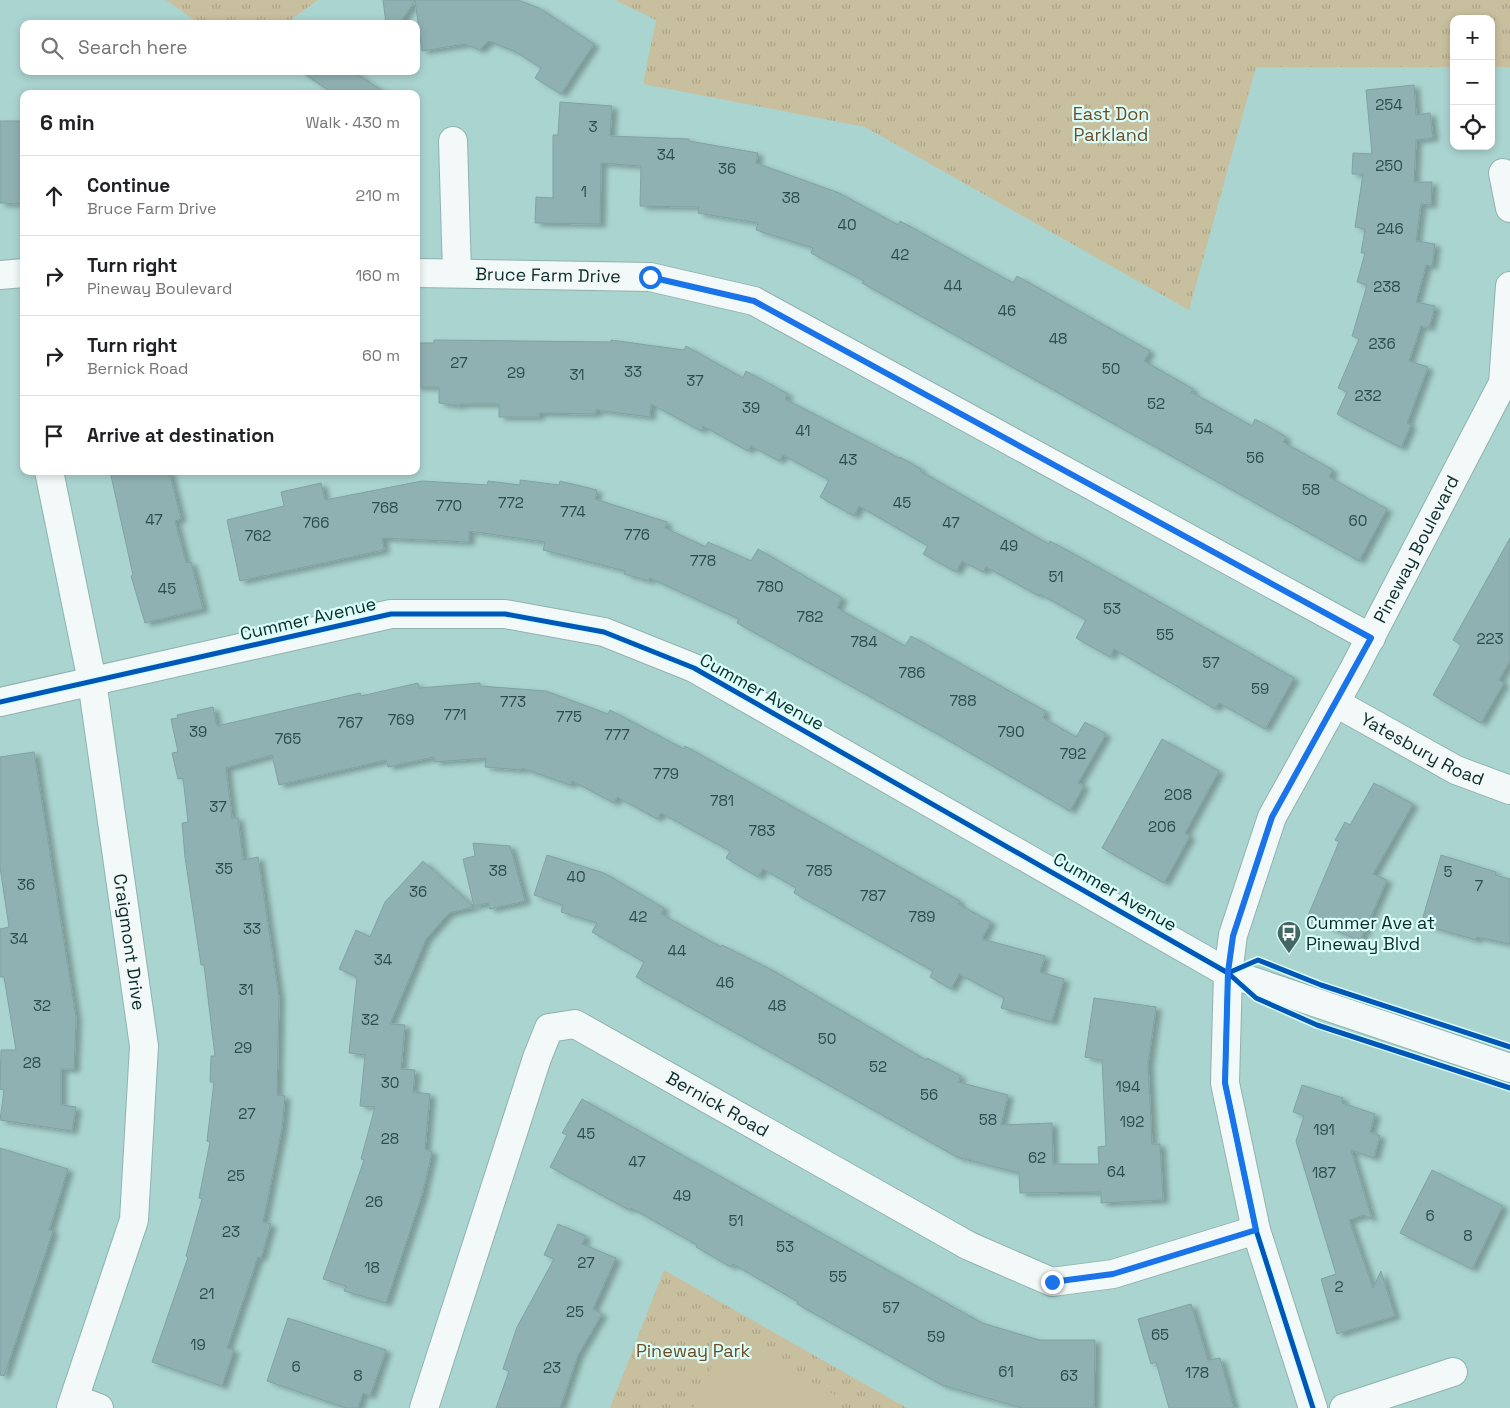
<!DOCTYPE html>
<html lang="en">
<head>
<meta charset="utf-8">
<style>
	body { margin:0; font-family:"Space Grotesk",sans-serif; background:#f2f2f2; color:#202124 }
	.controls { position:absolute; right:15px; top:15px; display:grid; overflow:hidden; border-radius:10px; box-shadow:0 2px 8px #0003 }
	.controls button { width:45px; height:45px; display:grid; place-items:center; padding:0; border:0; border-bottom:1px solid #e0e0e0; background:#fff; color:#202124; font:25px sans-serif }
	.stop { position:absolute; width:15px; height:15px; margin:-11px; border:4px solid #1a73e8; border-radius:50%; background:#fff }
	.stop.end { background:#1a73e8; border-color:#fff; box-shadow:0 1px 5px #0008 }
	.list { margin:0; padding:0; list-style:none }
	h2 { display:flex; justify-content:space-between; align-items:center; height:65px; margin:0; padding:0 20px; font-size:21px }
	h2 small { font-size:16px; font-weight:400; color:#757577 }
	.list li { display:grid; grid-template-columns:32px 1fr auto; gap:15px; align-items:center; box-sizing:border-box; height:80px; padding:0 20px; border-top:1px solid #e0e0e0 }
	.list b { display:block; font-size:19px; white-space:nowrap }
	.list p { margin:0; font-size:16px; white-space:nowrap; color:#757577 }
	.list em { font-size:16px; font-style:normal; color:#757577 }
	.icon { flex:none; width:28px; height:28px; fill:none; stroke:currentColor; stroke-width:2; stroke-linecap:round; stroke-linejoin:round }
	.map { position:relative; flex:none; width:1510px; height:1408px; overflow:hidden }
	.search { position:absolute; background:#fff; box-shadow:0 2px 8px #0003; left:20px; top:20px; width:400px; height:55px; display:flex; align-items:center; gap:12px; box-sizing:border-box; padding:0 18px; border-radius:10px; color:#757577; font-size:19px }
	.panel { position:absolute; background:#fff; box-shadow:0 2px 8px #0003; left:20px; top:90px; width:400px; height:385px; border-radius:10px }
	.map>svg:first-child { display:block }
	.park { fill:url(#park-tufts) }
	.pitch { fill:#c8bf9e }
	.building { fill:#90b1b2; stroke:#80a2a2; filter:url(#shadow) }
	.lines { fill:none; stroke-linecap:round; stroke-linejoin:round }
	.street-casing { stroke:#90b2ae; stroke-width:30 }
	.secondary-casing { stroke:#90b2ae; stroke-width:30 }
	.street { stroke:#f2f9f8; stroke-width:28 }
	.secondary { stroke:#f2f9f8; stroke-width:28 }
	.cycleway-casing { stroke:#dafefa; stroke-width:8 }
	.cycleway { stroke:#0057b8; stroke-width:5 }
	.route { stroke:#1a73e8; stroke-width:6 }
	.labels { text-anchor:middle; stroke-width:4.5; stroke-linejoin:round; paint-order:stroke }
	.number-label { font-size:15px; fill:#2d4d4c }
	.park-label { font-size:18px; fill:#6f4c23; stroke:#dafefa }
	.street-label { font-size:18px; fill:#0c2c2a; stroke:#dafefa }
	.poi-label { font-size:18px; fill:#0c2c2a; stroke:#dafefa; text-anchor:start }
</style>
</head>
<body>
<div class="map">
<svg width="1510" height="1408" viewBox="0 0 1510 1408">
	<defs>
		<pattern id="park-tufts" width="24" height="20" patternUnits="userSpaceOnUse" patternTransform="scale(1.25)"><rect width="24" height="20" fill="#c8bf9e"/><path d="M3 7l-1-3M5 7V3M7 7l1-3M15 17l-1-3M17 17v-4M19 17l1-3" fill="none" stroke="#aba488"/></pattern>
		<filter id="shadow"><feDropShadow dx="5.5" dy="3" stdDeviation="2.5" flood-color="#0004"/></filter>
	</defs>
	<rect width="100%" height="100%" fill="#aad4d0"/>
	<g class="park">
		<path d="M166 0H318L285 24H200Z"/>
		<path d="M615 0H1510V67H1491V19H1454V67H1256L1189 310 865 127 643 84 656 20Z"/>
		<path d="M664 1270 907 1408H610Z"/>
	</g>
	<path class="pitch" d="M726 1334 835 1395 829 1408H693Z"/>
	<g class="building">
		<path d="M383 0H518L539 8 594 44 561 94 535 78 541 68 516 52 489 41 480 50 465 44 422 51 415 1 399 24H386Z"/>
		<path d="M300 71H352L387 94H334Z"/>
		<path d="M1414 85 1416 115 1430 113 1433 138 1416 140 1414 182H1432L1431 205 1421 204 1416 241 1435 244 1432 266 1426 265 1416 302 1435 306 1429 328 1421 326 1409 361 1428 367 1407 423 1411 425 1401 448 1337 414 1347 392 1338 388 1359 339 1352 336 1367 285 1357 282 1365 253H1361L1365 229 1355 227 1363 174H1352L1353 153 1372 154 1366 90Z"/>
		<path d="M560 102 612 106 610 136 689 139V141L758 153 756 163 839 193 898 225 900 221 1013 283 1017 276 1150 351 1144 361 1193 389 1191 392 1252 426 1255 419 1286 437 1283 442 1333 470 1329 477 1387 509 1359 561 862 283 864 281 811 253 813 248 756 230 758 223 698 213 699 207 640 206 641 166 601 163 600 224 535 223 536 197 553 198V135H558Z"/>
		<path d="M0 121H22L24 204 0 203Z"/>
		<path d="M434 340 611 342V340L684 350 686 346 743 378 746 371 788 394 785 399 899 458 900 457 921 469 920 471 990 511 1049 544 1050 541 1094 565 1294 678 1265 729 1219 703 1215 709 1114 649 1110 657 1076 638 1086 620 1040 594 1039 596 986 567 983 572 962 561 956 572 923 554 928 546 859 506 854 516 820 497 829 480 783 455 779 461 751 446 748 451 703 426 701 431 651 404 650 417 596 410V414L539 413V417H499V404H460V406L439 403V387H416V343H434Z"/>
		<path d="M110 471H169L181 519 175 521 186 563 191 562 203 609 145 623 131 576 133 575Z"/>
		<path d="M520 480 559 485 560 481 597 490 595 499 667 522 665 528 706 547 708 542 751 561 758 549 842 598 837 608 905 646 911 636 929 646 1045 711 1043 718 1076 737 1085 722 1106 734 1078 783 1084 786 1070 811 941 736 737 623 739 619 650 578 649 581 624 574 625 571 543 550 545 542 469 531V542L382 538 384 550 240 581 227 520 284 506 281 492 321 483 325 500 422 481 487 485 488 481 520 485Z"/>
		<path d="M1510 538V661L1499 680 1504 683 1481 723 1433 695 1461 645 1453 640Z"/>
		<path d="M418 683 419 688 480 683V686L546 691 608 714 610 710 684 749 685 746 960 901 958 904 991 922 982 939 1045 956 1040 972 1064 979 1052 1022 1001 1008 1004 998 959 974 951 989 930 977 933 971 794 893 796 888 763 869 758 877 726 858 730 851 661 813 657 819 617 797 614 803 572 781 570 785 522 768V770L485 767 486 758 435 762 434 757 388 767 386 760 279 785 272 755 226 768 232 818H238L243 860 258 857 279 998 277 1095 285 1096 282 1128 263 1222 271 1224 261 1258 258 1257 227 1348 234 1350 222 1386 152 1362 188 1257 186 1256 202 1199 199 1198 210 1142 207 1141 214 1082H210L211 1056H215L204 965H201L185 857 182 823 188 822 183 778 178 779 172 753 178 752 171 719 178 718 177 715 213 707 217 726 360 693 361 696Z"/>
		<path d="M1162 739 1219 771 1185 833 1190 836 1164 883 1102 848Z"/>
		<path d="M34 752 76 1018 74 1069H61V1105L76 1107 72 1131 0 1120 4 1090 0 1089 1 1050H16L4 977H0V929L9 927 0 867V757Z"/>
		<path d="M1374 783 1413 804 1373 874 1387 880 1360 941 1307 918 1339 842 1335 840 1345 822 1350 825Z"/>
		<path d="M473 843 510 846 525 901 490 909 488 903 474 906 463 859 475 856Z"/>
		<path d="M547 855 604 873 664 908 661 914 721 947 722 945 772 970 926 1060 927 1058 961 1076 958 1082 1008 1095 1001 1125 1052 1123 1053 1164H1099L1098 1147 1106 1146 1102 1060 1085 1057 1094 998 1156 1007 1148 1064 1152 1144H1160L1163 1200 1101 1203V1192L1020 1193 1019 1173 957 1157 636 977 644 962 592 932 597 923 561 912 563 905 534 895Z"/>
		<path d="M1441 855 1496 872 1495 875 1510 879V944L1477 937 1476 940 1421 924Z"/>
		<path d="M423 861 474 907 449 913 426 939 390 1024 405 1025 401 1069 415 1070 413 1092 430 1094 425 1149 432 1152 422 1195 386 1303 344 1291 346 1286 323 1279 364 1160 361 1159 375 1107 360 1106 365 1055 349 1053 357 977 339 969 356 930 370 937 385 902Z"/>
		<path d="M1302 1085 1343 1098 1342 1103 1375 1114 1370 1132 1380 1136 1374 1158 1351 1150 1372 1219 1364 1215 1349 1220 1373 1288 1381 1271 1395 1316 1337 1334 1321 1279 1336 1274 1296 1141 1304 1116 1293 1112Z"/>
		<path d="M582 1099 982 1323 1039 1340H1095L1094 1408H1022L942 1385 797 1304 798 1302 733 1264 731 1267 696 1247 697 1245 631 1208 629 1210 550 1167 567 1135 562 1133Z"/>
		<path d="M0 1148 68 1169 49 1230 53 1231 4 1376 0 1375Z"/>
		<path d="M1432 1170 1503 1206 1472 1269 1400 1233Z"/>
		<path d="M558 1224 586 1236 582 1244 616 1258 593 1309 602 1314 578 1355 560 1408H496L509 1371 503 1369 517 1327 554 1259 544 1255Z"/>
		<path d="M1191 1304 1208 1360 1220 1358 1234 1408H1169L1156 1362 1151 1364 1138 1319Z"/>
		<path d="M288 1318 386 1350 370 1396 363 1393 358 1408H346L267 1381Z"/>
	</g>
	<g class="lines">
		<defs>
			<g id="street">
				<path d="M453 141 457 273"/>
				<path d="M1503 173 1510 208"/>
				<path id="s1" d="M416 273 650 277 754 301 1371 638"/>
				<path d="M0 275 24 273"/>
				<path id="s2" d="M49 471 92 681 144 1046 134 1220 71 1408"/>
				<path id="s3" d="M1336 703 1456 770 1510 790"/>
				<path d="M75 1399 99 1408"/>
				<path id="s4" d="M424 1408 537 1058 549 1028 575 1024 969 1246 1052 1282 1113 1274 1256 1230"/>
				<path id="s5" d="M1313 1408 1256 1230 1225 1083 1228 973 1233 935 1272 817 1354 669 1503 383 1510 286"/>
				<path d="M1344 1408 1453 1372"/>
			</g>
			<path id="secondary" d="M0 702 391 614H505L604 632 694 668 1228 973 1510 1068"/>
		</defs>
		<use href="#street" class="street-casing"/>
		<use href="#secondary" class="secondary-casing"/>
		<use href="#street" class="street"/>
		<use href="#secondary" class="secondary"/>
		<defs>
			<g id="cycleway">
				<path d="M0 702 391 614H505L604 632 694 668 1228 973 1256 998 1317 1025 1510 1088"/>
				<path d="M1228 973 1225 1083 1256 1230 1313 1408"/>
				<path d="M1228 973 1258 960 1321 985 1510 1047"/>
			</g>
		</defs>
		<use href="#cycleway" class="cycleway-casing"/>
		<use href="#cycleway" class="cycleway"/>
	</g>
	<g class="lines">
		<path class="route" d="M650 277 754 301 1371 638 1272 817 1233 936 1228 972 1225 1083 1256 1230 1113 1274 1052 1282"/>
	</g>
	<defs>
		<symbol id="bus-pin" viewBox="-11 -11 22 30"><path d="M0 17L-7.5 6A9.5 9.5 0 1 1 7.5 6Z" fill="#436764" stroke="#dafefa"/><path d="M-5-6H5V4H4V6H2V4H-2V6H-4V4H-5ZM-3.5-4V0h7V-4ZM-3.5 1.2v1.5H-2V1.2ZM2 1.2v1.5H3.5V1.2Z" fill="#fff"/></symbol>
	</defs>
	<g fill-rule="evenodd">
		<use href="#bus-pin" x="1275" y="919" width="28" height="38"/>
	</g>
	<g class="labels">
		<g class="number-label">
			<text x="1389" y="110">254</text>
			<text x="593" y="132">3</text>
			<text x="666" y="160">34</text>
			<text x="1389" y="171">250</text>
			<text x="727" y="174">36</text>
			<text x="584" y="197">1</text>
			<text x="791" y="203">38</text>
			<text x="847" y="230">40</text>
			<text x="1390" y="234">246</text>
			<text x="900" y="260">42</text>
			<text x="953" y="291">44</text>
			<text x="1387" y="292">238</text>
			<text x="1007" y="316">46</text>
			<text x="1058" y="344">48</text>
			<text x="1382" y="349">236</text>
			<text x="459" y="368">27</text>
			<text x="1111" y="374">50</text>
			<text x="633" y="377">33</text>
			<text x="516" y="378">29</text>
			<text x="577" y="380">31</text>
			<text x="695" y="386">37</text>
			<text x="1368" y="401">232</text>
			<text x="1156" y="409">52</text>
			<text x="751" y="413">39</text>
			<text x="1204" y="434">54</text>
			<text x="803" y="436">41</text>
			<text x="1255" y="463">56</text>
			<text x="848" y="465">43</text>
			<text x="1311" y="495">58</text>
			<text x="511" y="508">772</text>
			<text x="902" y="508">45</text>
			<text x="449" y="511">770</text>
			<text x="385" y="513">768</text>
			<text x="573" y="517">774</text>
			<text x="154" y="525">47</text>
			<text x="1358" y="526">60</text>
			<text x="316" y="528">766</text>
			<text x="951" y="528">47</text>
			<text x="637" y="540">776</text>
			<text x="258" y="541">762</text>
			<text x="1009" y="551">49</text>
			<text x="703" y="566">778</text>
			<text x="1056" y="582">51</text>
			<text x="770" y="592">780</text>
			<text x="167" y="594">45</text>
			<text x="1112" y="614">53</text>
			<text x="810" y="622">782</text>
			<text x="1165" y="640">55</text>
			<text x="1490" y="644">223</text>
			<text x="864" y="647">784</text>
			<text x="1211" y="668">57</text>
			<text x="912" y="678">786</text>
			<text x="1260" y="694">59</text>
			<text x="963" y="706">788</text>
			<text x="513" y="707">773</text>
			<text x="455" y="720">771</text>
			<text x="569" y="722">775</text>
			<text x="401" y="725">769</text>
			<text x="350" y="728">767</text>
			<text x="198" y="737">39</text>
			<text x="1011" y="737">790</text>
			<text x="617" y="740">777</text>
			<text x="288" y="744">765</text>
			<text x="1073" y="759">792</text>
			<text x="666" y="779">779</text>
			<text x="1178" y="800">208</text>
			<text x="722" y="806">781</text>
			<text x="218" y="812">37</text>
			<text x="1162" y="832">206</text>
			<text x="762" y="836">783</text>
			<text x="224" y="874">35</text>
			<text x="498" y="876">38</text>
			<text x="819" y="876">785</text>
			<text x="1448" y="877">5</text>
			<text x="576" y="882">40</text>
			<text x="26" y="890">36</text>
			<text x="1479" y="891">7</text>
			<text x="418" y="897">36</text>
			<text x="873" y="901">787</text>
			<text x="638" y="922">42</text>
			<text x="922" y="922">789</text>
			<text x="252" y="934">33</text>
			<text x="19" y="944">34</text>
			<text x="677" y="956">44</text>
			<text x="383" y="965">34</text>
			<text x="725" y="988">46</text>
			<text x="246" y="995">31</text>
			<text x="42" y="1011">32</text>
			<text x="777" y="1011">48</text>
			<text x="370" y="1025">32</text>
			<text x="827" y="1044">50</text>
			<text x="243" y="1053">29</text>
			<text x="32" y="1068">28</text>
			<text x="878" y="1072">52</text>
			<text x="390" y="1088">30</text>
			<text x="1128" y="1092">194</text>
			<text x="929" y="1100">56</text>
			<text x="247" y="1119">27</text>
			<text x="988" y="1125">58</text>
			<text x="1132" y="1127">192</text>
			<text x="1324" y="1135">191</text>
			<text x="586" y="1139">45</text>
			<text x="390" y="1144">28</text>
			<text x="1037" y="1163">62</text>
			<text x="637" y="1167">47</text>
			<text x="1116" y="1177">64</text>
			<text x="1324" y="1178">187</text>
			<text x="236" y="1181">25</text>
			<text x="682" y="1201">49</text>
			<text x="374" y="1207">26</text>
			<text x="1430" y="1221">6</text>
			<text x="736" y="1226">51</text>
			<text x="231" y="1237">23</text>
			<text x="1468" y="1241">8</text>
			<text x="785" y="1252">53</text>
			<text x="586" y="1268">27</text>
			<text x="372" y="1273">18</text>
			<text x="838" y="1282">55</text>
			<text x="1339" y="1292">2</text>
			<text x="207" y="1299">21</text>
			<text x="891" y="1313">57</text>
			<text x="575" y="1317">25</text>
			<text x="1160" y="1340">65</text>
			<text x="936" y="1342">59</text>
			<text x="198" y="1350">19</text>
			<text x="296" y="1372">6</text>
			<text x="552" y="1373">23</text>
			<text x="1006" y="1377">61</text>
			<text x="1197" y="1378">178</text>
			<text x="358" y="1381">8</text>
			<text x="1069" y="1381">63</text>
		</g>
		<g class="park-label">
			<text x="1111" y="120">East Don<tspan x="1111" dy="21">Parkland</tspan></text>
			<text x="693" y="1357">Pineway Park</text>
		</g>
		<g class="street-label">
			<text dy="6" stroke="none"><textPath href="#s1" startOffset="132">Bruce Farm Drive</textPath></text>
			<text dy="6" stroke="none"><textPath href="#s5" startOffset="914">Pineway Boulevard</textPath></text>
			<text transform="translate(308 619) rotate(-13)" y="6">Cummer Avenue</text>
			<text transform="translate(762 692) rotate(29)" y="6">Cummer Avenue</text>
			<text dy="6" stroke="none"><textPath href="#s3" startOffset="98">Yatesbury Road</textPath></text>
			<text transform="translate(1115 892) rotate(30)" y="6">Cummer Avenue</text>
			<text dy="6" stroke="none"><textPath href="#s2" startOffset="478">Craigmont Drive</textPath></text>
			<text dy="6" stroke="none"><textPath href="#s4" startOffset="590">Bernick Road</textPath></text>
		</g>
		<g class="poi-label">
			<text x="1306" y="929">Cummer Ave at<tspan x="1306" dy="21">Pineway Blvd</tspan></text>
		</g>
	</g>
</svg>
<div class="controls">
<button>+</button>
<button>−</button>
<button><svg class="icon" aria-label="locate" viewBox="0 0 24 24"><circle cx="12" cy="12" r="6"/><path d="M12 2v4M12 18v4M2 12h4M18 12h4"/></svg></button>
</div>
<div class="stop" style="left:650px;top:277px"></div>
<div class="stop end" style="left:1052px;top:1282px"></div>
<div class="search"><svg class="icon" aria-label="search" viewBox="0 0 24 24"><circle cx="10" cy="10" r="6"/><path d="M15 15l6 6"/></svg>Search here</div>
<section class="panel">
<h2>6 min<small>Walk · 430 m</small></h2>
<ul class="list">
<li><svg class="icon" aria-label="ahead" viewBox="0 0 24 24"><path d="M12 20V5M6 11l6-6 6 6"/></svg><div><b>Continue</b><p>Bruce Farm Drive</p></div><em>210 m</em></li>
<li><svg class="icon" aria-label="right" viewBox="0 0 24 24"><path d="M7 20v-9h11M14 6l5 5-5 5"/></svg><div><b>Turn right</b><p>Pineway Boulevard</p></div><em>160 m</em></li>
<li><svg class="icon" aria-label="right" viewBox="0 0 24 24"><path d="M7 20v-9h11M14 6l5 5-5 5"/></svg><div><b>Turn right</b><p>Bernick Road</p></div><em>60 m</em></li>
<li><svg class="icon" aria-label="arrive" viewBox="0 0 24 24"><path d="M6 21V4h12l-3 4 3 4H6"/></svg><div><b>Arrive at destination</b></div></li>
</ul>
</section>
</div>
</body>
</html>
